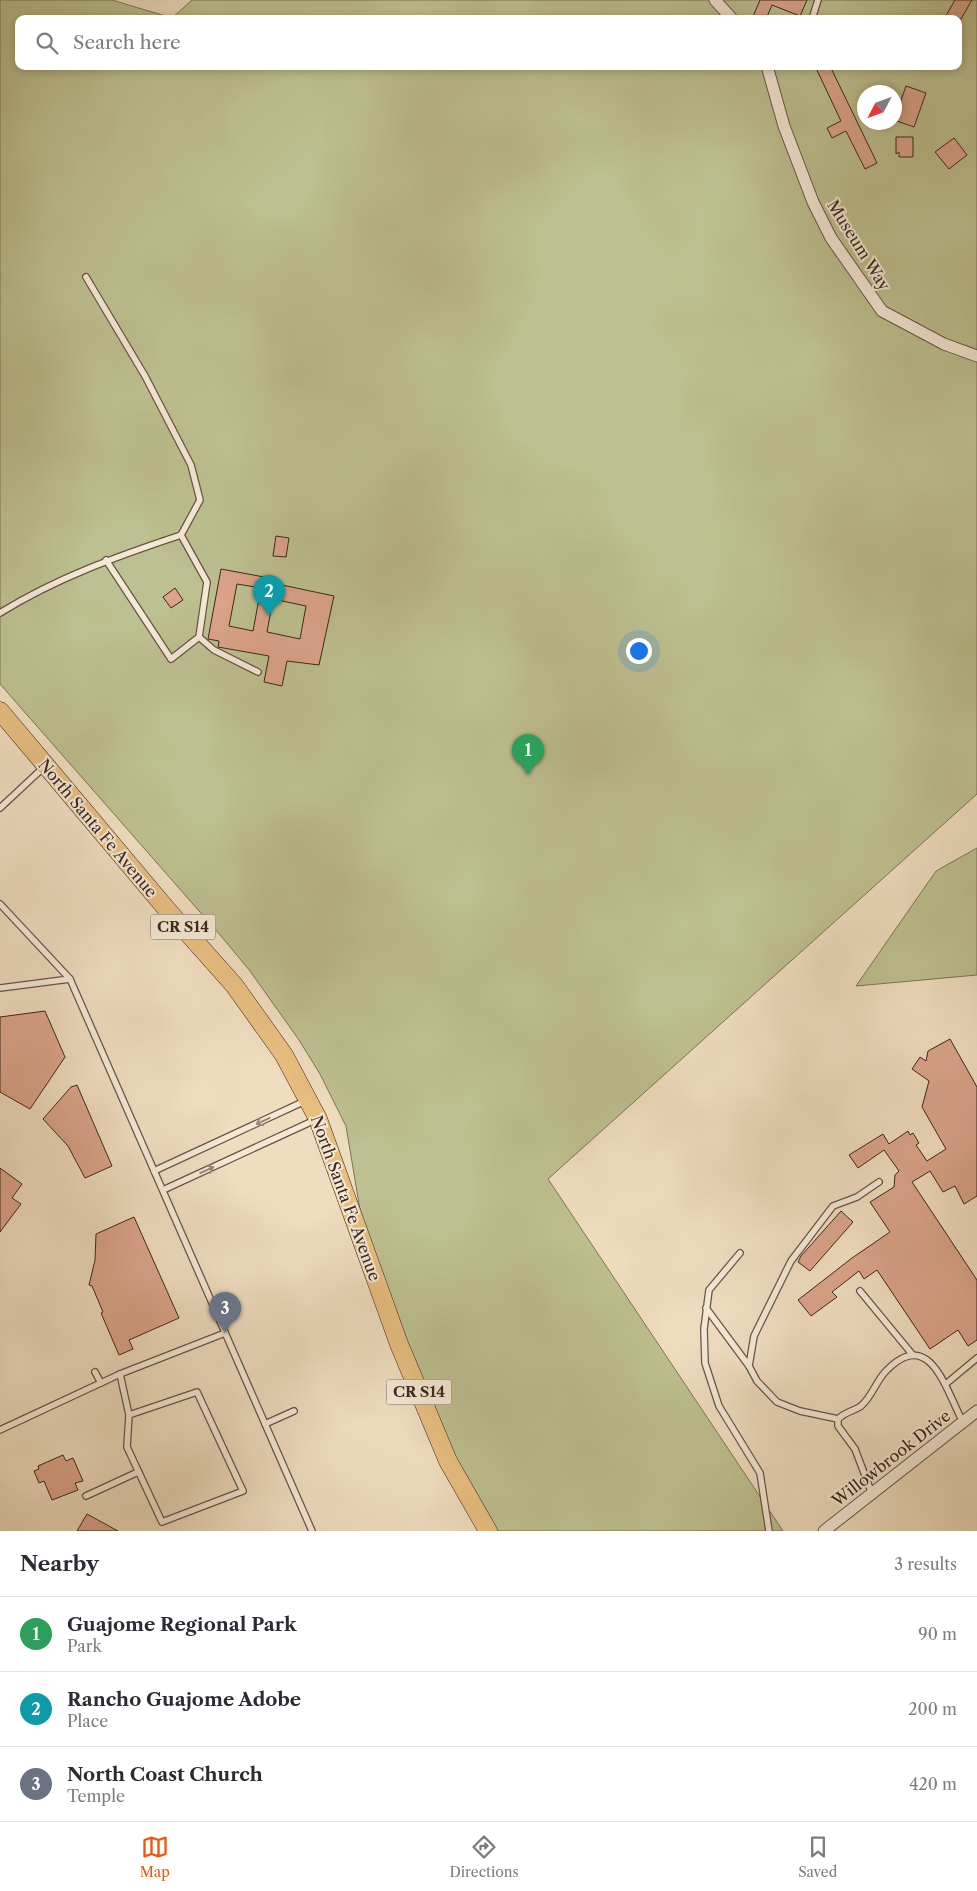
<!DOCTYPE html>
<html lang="en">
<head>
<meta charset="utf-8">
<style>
	body { margin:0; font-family:"Libre Caslon Text",serif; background:#f7f7f7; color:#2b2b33 }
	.compass { position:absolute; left:857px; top:85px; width:45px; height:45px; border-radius:50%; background:#fff; box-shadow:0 2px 8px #0003; rotate:229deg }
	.you { position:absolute; left:638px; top:650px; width:18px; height:18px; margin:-12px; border:4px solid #fff; border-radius:50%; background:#1a73e8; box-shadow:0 0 0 8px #1a73e833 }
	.badge { display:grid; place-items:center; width:32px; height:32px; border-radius:50%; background:#ea580c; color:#fff; font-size:16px; font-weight:700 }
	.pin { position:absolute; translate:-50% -41px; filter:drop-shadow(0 1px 2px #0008) }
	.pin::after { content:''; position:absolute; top:26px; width:18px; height:15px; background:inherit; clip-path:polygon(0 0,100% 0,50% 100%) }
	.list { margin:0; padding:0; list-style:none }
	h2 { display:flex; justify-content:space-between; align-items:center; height:65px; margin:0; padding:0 20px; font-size:21px }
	h2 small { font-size:16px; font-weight:400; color:#7c7c81 }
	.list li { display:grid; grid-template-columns:32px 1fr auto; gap:15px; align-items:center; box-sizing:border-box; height:75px; padding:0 20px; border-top:1px solid #e1e1e2 }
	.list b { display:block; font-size:19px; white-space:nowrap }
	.list p { margin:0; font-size:16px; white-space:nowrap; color:#7c7c81 }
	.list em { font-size:16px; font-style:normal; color:#7c7c81 }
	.icon { flex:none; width:28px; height:28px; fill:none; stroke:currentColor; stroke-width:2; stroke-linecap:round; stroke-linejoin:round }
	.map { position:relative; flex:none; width:977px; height:1531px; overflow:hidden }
	.search { position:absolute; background:#fff; box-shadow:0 2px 8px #0003; left:15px; right:15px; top:15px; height:55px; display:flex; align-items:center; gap:12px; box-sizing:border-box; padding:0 18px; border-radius:10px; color:#7c7c81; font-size:19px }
	.sheet { height:290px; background:#fff }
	nav { display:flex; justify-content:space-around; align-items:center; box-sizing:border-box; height:70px; border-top:1px solid #e1e1e2; background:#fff; font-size:14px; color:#7c7c81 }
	nav a { display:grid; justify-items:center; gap:2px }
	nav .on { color:#ea580c }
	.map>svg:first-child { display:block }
	.green { fill:#bdc090; stroke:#7c7456; fill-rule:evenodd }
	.building { fill:#dba48b; stroke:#3b271c; fill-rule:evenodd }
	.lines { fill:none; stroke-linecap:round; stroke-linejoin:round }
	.lane-casing { stroke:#685445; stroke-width:8 }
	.street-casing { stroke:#685445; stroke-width:13 }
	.primary-casing { stroke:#3b271c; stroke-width:19 }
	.lane { stroke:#f5e9d6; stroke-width:5.5 }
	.street { stroke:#f5e9d6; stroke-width:11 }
	.primary { stroke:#e8be80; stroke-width:18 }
	.oneway { stroke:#988879 }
	.labels { text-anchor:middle; stroke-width:4; stroke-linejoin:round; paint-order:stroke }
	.shield { fill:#f5e9d6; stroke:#736154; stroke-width:1 }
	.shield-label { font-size:15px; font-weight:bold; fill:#3b271c }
	.street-label { font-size:16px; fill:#3b271c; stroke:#f5e9d6 }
</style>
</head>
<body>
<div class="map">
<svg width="977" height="1531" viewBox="0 0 977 1531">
	<rect width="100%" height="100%" fill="#efddc0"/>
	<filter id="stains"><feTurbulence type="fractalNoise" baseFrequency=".004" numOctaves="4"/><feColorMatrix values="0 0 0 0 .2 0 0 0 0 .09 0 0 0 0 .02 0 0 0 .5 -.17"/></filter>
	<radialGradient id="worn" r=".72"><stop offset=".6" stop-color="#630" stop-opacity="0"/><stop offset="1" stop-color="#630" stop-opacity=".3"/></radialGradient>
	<g class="green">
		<path d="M0 0H112L172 18 192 0H977V794L548 1179 783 1531H487L366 1246 346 1126 320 1074 299 1040 250 971 221 936 0 684ZM19 19H958V66H19ZM864 92H894V122H864Z"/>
		<path d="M977 848V975L856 986 936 871Z"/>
	</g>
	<g class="building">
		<path d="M760 0H807L800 16 772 5 766 19H752Z"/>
		<path d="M955 0H972L961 19H944Z"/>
		<path d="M815 66H830L877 163 865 169 846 131 832 138 827 128 841 121Z"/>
		<path d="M906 86 926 93 914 127 894 120Z"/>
		<path d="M896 137H913V157H899V152L896 154Z"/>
		<path d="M954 138 967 155 949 169 935 152Z"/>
		<path d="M276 536 289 538 286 557 273 556Z"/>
		<path d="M221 569 264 577 263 581 334 596 319 665 287 661 282 686 264 682 269 656 218 647 219 641 208 639ZM237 584 261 588 253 631 229 626ZM273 599 306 606 300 639 267 632Z"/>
		<path d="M175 588 183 600 171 608 163 597Z"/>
		<path d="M45 1011 65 1057 30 1109 0 1092V1017Z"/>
		<path d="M950 1039 977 1087V1196L964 1204 955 1186 943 1192 930 1171 912 1182 977 1280V1340L968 1346 958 1330 930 1349 877 1270 864 1279 859 1271 832 1292 837 1297 811 1316 798 1300 852 1258 890 1232 870 1202 894 1187 895 1175 899 1171 884 1150 858 1168 849 1155 883 1134 889 1144 908 1131 910 1135 913 1133 919 1143 916 1145 927 1161 946 1149 922 1107 929 1081 912 1069 920 1057 926 1061 928 1051Z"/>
		<path d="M77 1085 112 1166 85 1178 68 1146 43 1119 71 1087Z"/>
		<path d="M0 1168 22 1184 12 1198 21 1204 0 1232Z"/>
		<path d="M841 1211 853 1222 810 1271 798 1262 801 1256Z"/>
		<path d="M134 1217 179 1318 129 1340 133 1349 119 1355 101 1313 103 1312 92 1286 89 1285 95 1260 96 1234Z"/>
		<path d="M63 1455 66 1461 73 1458 83 1481 75 1483 78 1490 52 1500 44 1481 39 1483 34 1471 39 1469 38 1466Z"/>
		<path d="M87 1514 118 1531H77Z"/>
	</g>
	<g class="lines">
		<defs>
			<g id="lane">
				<path d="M812 19 818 0"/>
				<path d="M106 560 171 659 199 637 207 582 181 535"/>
				<path d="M0 613C56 578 118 556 181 535L200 500 191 465 145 376 86 277"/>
				<path d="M199 637 214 650 258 672"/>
				<path d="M0 808 44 767"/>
				<path d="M0 904 70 979 0 988"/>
				<path d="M70 979 312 1531"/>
				<path d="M154 1171 305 1101"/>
				<path d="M163 1190 315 1120"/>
				<path d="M740 1253 709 1290 704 1329 705 1363 719 1406 760 1473 769 1531"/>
				<path d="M860 1291 912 1354"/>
				<path d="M706 1308 749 1366"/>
				<path d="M95 1372 101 1383"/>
				<path d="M120 1374 129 1415 127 1447 162 1522 243 1491 197 1392 129 1415"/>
				<path d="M947 1383 977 1358"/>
				<path d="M838 1419 800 1411 777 1402 757 1381 749 1366 754 1336 791 1261 833 1206 857 1197 879 1182"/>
				<path d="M265 1424 294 1411"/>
				<path d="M0 1430 120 1374 225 1333"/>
				<path d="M872 1494 855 1449 838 1426V1419C845 1412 854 1411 861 1406 872 1397 876 1381 886 1371 930 1325 946 1391 963 1422"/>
				<path d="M86 1496 138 1472"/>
			</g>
			<g id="street">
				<path d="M715 0 732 19"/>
				<path d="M767 66 784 126 813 202 831 238 882 311 944 344 977 356"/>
				<path d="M824 1531 977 1411"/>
			</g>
			<path id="primary" d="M0 711 169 912 234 985 284 1055 318 1119 399 1344 448 1461 488 1531"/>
		</defs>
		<use href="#lane" class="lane-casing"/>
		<use href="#street" class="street-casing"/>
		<use href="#primary" class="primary-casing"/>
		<use href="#lane" class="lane"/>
		<use href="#street" class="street"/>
		<use href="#primary" class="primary"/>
	</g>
	<defs><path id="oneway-shaft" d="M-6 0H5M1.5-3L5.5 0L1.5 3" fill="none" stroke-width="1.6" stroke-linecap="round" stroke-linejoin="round" transform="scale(1.25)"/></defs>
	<g class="oneway">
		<use href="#oneway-shaft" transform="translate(263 1121) rotate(155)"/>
		<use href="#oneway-shaft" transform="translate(207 1170) rotate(-25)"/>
	</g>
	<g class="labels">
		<g class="shield">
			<rect x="150.5" y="914.5" width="65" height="25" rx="4"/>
			<rect x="386.5" y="1379.5" width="65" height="25" rx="4"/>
		</g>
		<g class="shield-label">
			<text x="183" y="932">CR S14</text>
			<text x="419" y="1397">CR S14</text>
		</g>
		<g class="street-label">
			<text transform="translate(859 245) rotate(58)" y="6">Museum Way</text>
			<text transform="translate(98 828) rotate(50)" y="6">North Santa Fe Avenue</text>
			<text transform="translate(346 1198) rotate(70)" y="6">North Santa Fe Avenue</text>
			<text transform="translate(891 1458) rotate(-38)" y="6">Willowbrook Drive</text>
		</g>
	</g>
	<rect width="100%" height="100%" filter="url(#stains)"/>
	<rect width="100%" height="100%" fill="url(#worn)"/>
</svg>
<svg class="compass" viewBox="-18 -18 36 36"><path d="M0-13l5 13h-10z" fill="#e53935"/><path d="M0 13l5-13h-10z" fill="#7c7c81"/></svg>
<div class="you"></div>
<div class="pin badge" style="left:528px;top:775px;background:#2e9e5b">1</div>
<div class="pin badge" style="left:269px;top:616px;background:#0f9aa8">2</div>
<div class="pin badge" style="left:225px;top:1333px;background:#6b7280">3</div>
<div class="search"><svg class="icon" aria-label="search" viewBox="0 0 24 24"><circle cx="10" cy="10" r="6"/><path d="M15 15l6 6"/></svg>Search here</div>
</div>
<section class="sheet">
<h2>Nearby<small>3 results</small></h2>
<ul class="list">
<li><span class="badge" style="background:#2e9e5b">1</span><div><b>Guajome Regional Park</b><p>Park</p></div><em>90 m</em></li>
<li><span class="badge" style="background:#0f9aa8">2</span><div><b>Rancho Guajome Adobe</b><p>Place</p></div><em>200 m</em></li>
<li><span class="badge" style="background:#6b7280">3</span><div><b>North Coast Church</b><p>Temple</p></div><em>420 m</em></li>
</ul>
</section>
<nav>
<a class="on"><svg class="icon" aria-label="map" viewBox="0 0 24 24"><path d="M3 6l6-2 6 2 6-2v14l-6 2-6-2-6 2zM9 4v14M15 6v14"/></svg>Map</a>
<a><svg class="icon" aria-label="directions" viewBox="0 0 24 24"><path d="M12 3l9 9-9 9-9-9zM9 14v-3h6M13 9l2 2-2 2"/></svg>Directions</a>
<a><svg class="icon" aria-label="saved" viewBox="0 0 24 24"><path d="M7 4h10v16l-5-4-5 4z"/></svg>Saved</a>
</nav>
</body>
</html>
